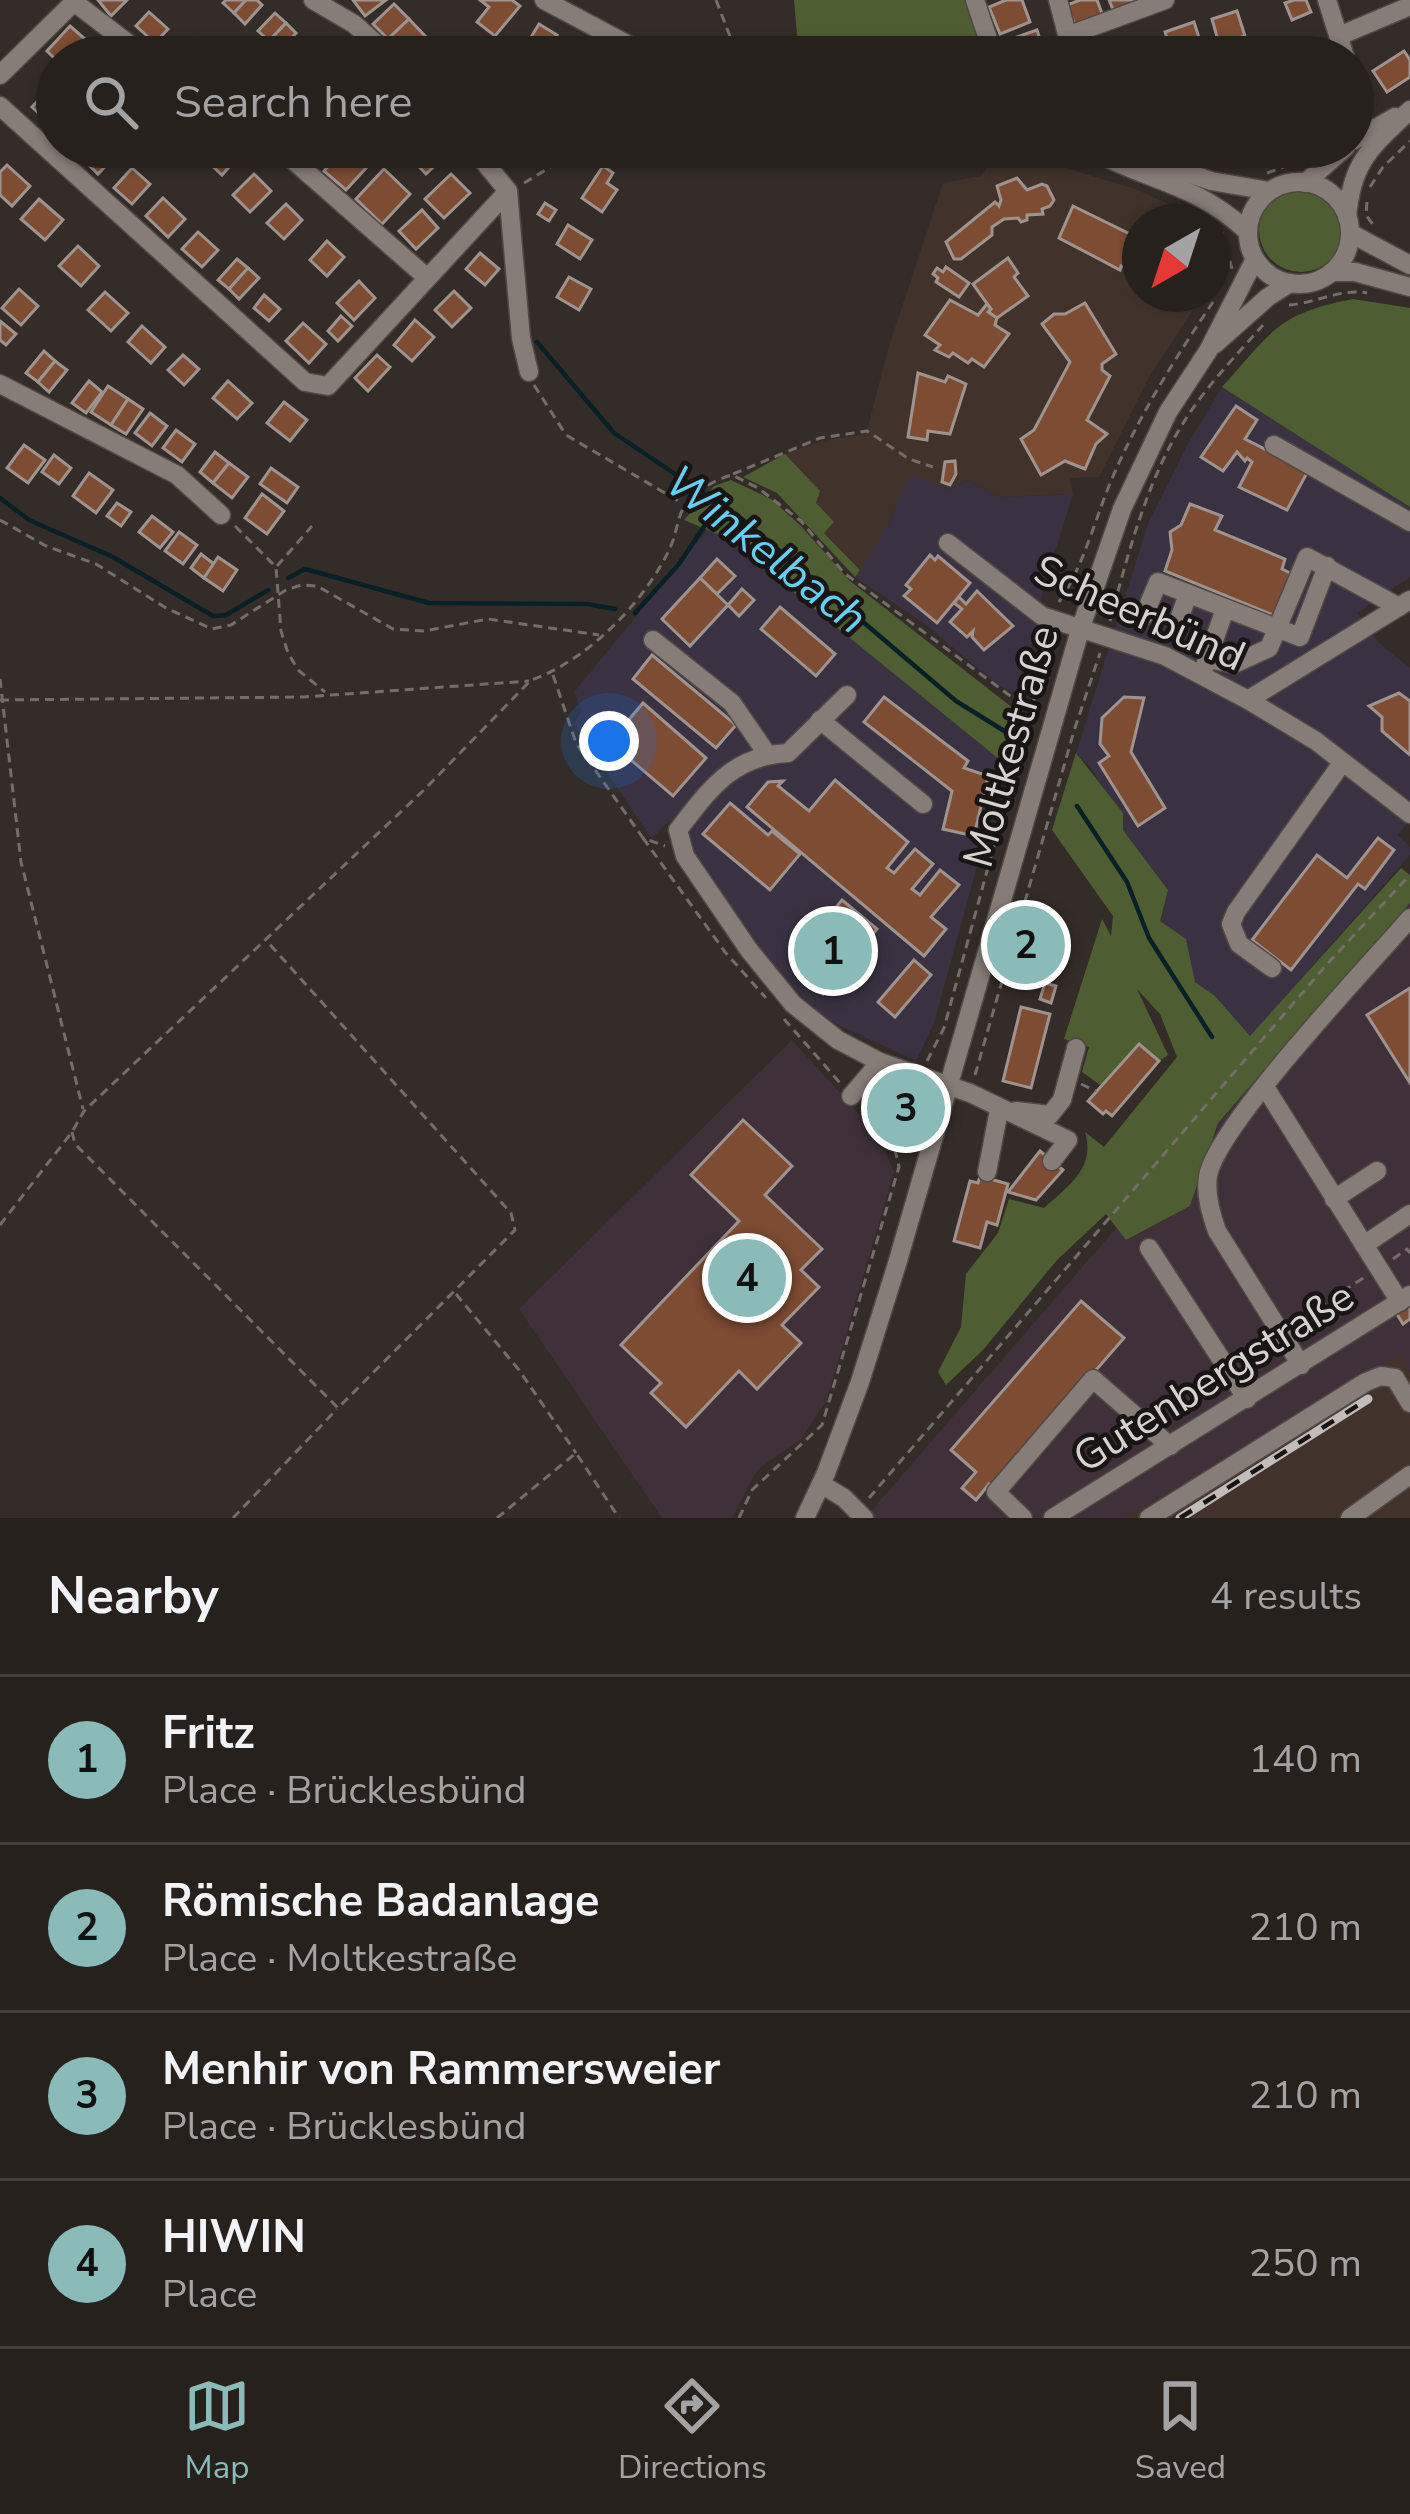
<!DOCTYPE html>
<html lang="en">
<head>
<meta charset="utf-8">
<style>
	body { margin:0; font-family:"Nunito Sans",sans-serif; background:#2f2927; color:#f1f3f6 }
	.compass { position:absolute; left:1122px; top:204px; width:108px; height:108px; border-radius:50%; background:#27211e; box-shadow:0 3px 9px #0004; rotate:219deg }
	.you { position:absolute; left:609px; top:741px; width:42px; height:42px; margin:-30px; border:9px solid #fff; border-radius:50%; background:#1a73e8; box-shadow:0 0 0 18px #1a73e833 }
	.badge { display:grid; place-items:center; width:78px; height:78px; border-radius:50%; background:#8bbbb9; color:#111; font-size:39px; font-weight:700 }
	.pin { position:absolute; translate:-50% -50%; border:6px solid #fff; box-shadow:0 3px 12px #0006 }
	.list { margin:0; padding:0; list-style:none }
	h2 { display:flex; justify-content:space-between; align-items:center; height:156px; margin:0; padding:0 48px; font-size:51px }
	h2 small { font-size:39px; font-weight:400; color:#a4a3a4 }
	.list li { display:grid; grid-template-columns:78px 1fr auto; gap:36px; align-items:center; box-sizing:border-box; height:168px; padding:0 48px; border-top:3px solid #433e3c }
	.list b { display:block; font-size:45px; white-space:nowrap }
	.list p { margin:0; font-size:39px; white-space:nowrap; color:#a4a3a4 }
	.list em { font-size:39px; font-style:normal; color:#a4a3a4 }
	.icon { flex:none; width:66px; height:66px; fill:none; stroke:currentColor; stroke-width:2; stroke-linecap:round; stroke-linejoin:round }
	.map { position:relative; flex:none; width:1410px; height:1518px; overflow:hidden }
	.search { position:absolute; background:#27211e; box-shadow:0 3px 9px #0004; left:36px; right:36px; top:36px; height:132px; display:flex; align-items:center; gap:30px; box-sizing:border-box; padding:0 42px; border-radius:66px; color:#a4a3a4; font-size:45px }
	.sheet { height:828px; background:#27211e }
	nav { display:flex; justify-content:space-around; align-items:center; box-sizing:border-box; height:168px; border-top:3px solid #433e3c; background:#27211e; font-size:33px; color:#a4a3a4 }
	nav a { display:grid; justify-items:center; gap:6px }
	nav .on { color:#8bbbb9 }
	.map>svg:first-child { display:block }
	.commercial { fill:#3a3242 }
	.industrial { fill:#40303a }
	.built { fill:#41332c }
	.green { fill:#4f5e32 }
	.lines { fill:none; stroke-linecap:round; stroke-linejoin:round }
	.stream { stroke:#092027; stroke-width:4.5 }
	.building { fill:#7e4b33; stroke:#9e938f; stroke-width:3 }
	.minor-casing { stroke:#504946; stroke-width:21 }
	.path { stroke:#746d6a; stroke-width:3; stroke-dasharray:9 6; stroke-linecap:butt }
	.minor { stroke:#867c78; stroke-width:18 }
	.rail-casing { stroke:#c2bcba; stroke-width:9 }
	.rail { stroke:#191514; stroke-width:4.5; stroke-dasharray:14; stroke-linecap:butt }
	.labels { text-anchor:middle; stroke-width:9; stroke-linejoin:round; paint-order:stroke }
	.street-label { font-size:42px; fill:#d7d1cf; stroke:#191514 }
	.water-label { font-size:45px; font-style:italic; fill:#64cff1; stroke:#191514 }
</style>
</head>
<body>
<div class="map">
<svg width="1410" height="1518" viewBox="0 0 1410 1518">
	<rect width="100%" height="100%" fill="#342c28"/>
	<g class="commercial">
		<path d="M1222 387 1410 507V577L1357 613 1378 642 1410 668V820L1398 835 1410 847V855L1250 1037 1215 996 1195 983 1186 939 1160 921 1168 890 1123 830 1092 769 1076 753 1148 524 1189 442Z"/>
		<path d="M909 474 950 489 967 480 999 497 1073 494 1043 590 1022 696 999 686 925 624 855 577 888 524Z"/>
		<path d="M708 529 727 537 1005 764 934 1023 916 1061 826 1019 784 980 669 821 652 839 574 724 582 711 574 692Z"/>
	</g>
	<g class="industrial">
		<path d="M1410 903V1372L1400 1356 1124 1518H865L1117 1227 1127 1240 1190 1206 1218 1123Z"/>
		<path d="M792 1040 878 1135 894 1172 826 1402 801 1439 757 1470 732 1518H662L519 1309Z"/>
	</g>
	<g class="built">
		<path d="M994 155 1053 164 1135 189 1176 207 1198 222H1140V294H1203L1149 377 1099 477 1069 478 1073 494 999 497 967 480 950 489 909 475 888 524 860 570 824 532 816 503 819 491 785 454 822 441 866 434 889 346 943 183 981 176Z"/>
		<path d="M1400 1355 1410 1372V1518H1124Z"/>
	</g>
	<g class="green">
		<path d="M794 0H967L984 57H799Z"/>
		<circle cx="1301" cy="230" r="42"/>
		<path d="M1353 299 1410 308V507L1222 387C1273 331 1276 314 1353 299Z"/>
		<path d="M785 454 820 491 816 503 834 522 824 533 860 570 855 577 777 493 743 477Z"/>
		<path d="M731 480 771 499 800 525 850 581 1022 715 1005 764 727 538 684 520 714 486Z"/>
		<path d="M1076 753 1123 813V830L1168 890 1160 921 1186 939 1195 982 1215 996 1250 1036 1401 868 1410 875V903L1218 1123 1190 1206 1126 1240 1106 1214 1057 1260 983 1350 946 1385 938 1372 961 1327 966 1274 998 1233 1009 1199 1044 1208C1068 1186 1096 1168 1085 1132L1104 1147 1177 1057 1160 1014 1137 989 1168 1055 1159 1061 1139 1045 1103 1087 1082 1072 1089 1047 1064 1039 1102 919 1111 936 1113 916 1052 830Z"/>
	</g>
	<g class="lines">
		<g class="stream">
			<path d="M537 342 614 433 742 519 956 701 1014 737"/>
			<path d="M0 498 29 520 111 556 213 616 226 615 268 590"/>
			<path d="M288 578 305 569 429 603 587 604 615 609"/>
			<path d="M635 613 679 564 719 504"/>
			<path d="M1077 806 1127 882 1149 938 1212 1037"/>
		</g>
	</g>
	<g class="building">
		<path d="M98 0H127L111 16Z"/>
		<path d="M226 0H246L234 13 223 3Z"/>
		<path d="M246 0H257L262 5 245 24 234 13Z"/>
		<path d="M353 0H386L365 16Z"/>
		<path d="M480 0H512L520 6 495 36 477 22 489 7Z"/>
		<path d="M1006 0H1022L1030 22 1000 34 989 7Z"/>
		<path d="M1080 0H1097L1103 16 1076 27 1067 5Z"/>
		<path d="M1109 0H1137L1138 2 1114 12Z"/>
		<path d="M1294 0H1306L1311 12 1292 20 1285 3Z"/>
		<path d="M394 4 409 19 388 39 373 24Z"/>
		<path d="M1237 11 1245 36 1219 44 1212 19Z"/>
		<path d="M149 12 168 29 155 43 136 26Z"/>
		<path d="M275 13 286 23 269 41 258 31Z"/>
		<path d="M409 19 426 37 405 57 388 39Z"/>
		<path d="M1194 22 1202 47 1173 57 1165 32Z"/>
		<path d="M286 23 296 33 280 51 269 41Z"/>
		<path d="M539 24 557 35 543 57H519Z"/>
		<path d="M70 26 85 39 68 57H57V61L47 51Z"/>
		<path d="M1037 30 1045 55 1013 57 1008 40Z"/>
		<path d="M198 38 214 53 210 57H182Z"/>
		<path d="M323 41 339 57H308Z"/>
		<path d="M1112 41 1118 57H1096L1093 48Z"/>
		<path d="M473 43 480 57H449L448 55Z"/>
		<path d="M1404 51 1410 60V77L1387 92 1373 71Z"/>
		<path d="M50 88 57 94V131L32 107Z"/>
		<path d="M83 147H109L117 154 98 174 77 153Z"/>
		<path d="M218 147H227L238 157 222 175 206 160Z"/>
		<path d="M408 147H434L444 157 426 174 404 151Z"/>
		<path d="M344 148 366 168 346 190 324 171Z"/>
		<path d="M7 165 30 186 12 206 0 195V172Z"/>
		<path d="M603 166 613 173 607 183 617 190 602 212 582 198Z"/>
		<path d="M132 168 150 184 132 204 114 188Z"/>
		<path d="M384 169 410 194 382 224 356 199Z"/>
		<path d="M254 174 271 191 250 212 233 195Z"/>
		<path d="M451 174 470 193 444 218 425 199Z"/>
		<path d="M1017 178 1027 190 1042 184 1047 186 1054 200 1050 206 1042 209 1043 214 1027 215V220L1021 222 1018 218 1004 219 992 227V235L961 259H954L946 242 995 202 999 206 1001 200 997 186Z"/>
		<path d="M163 198 185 219 168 237 146 216Z"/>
		<path d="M39 199 63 220 45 240 21 219Z"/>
		<path d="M545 203 556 210 549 221 538 214Z"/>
		<path d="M286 204 302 220 284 239 267 223Z"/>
		<path d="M1073 206 1140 239V275L1121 266 1120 270 1059 238Z"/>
		<path d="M422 210 438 228 416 249 399 231Z"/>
		<path d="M568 225 592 240 580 259 557 244Z"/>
		<path d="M198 232 218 250 202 267 182 249Z"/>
		<path d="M327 241 344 257 327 276 310 260Z"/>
		<path d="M78 246 99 266 81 286 59 266Z"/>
		<path d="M480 253 499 269 485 285 466 269Z"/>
		<path d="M1008 258 1018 273 1014 277 1028 296 997 318 988 312 991 309 973 284Z"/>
		<path d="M237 259 248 268 229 289 218 280Z"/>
		<path d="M946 267 969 283 959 297 936 282 938 278 933 274 937 268 943 272Z"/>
		<path d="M248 268 259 278 239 299 229 289Z"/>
		<path d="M569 277 591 289 579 310 557 297Z"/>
		<path d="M359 281 375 298 354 320 337 303Z"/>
		<path d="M19 289 38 306 21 325 2 308Z"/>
		<path d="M454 291 471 308 452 327 435 310Z"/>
		<path d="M105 292 128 313 111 331 88 310Z"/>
		<path d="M264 295 280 309 269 321 254 308Z"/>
		<path d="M950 300 978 315 987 304 991 309 988 312 997 318 995 325 1009 334 984 367 972 359 968 363 953 353 949 357 935 350 940 345 925 335Z"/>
		<path d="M1085 303 1116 354 1102 364V370L1110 376 1087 420 1107 434 1096 444 1085 469 1065 461 1041 475 1021 439 1034 430 1070 362 1042 324 1054 314H1065Z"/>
		<path d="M341 316 352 326 338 341 328 331Z"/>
		<path d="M415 320 434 337 412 361 394 345Z"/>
		<path d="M0 321 16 334 6 345 0 340Z"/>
		<path d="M303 323 326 344 309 363 286 341Z"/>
		<path d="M142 326 165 347 151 363 128 342Z"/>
		<path d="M44 351 55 361 38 382 26 373Z"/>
		<path d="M183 355 199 369 184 385 168 370Z"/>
		<path d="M377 355 390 367 368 391 355 378Z"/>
		<path d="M55 361 67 370 49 392 38 382Z"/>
		<path d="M918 373 945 382 948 376 966 384 950 434 928 431 927 440 908 437Z"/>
		<path d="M89 381 102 392 86 413 72 403Z"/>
		<path d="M228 381 252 403 237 419 213 398Z"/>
		<path d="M108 386 128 399 111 425 91 412Z"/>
		<path d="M128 399 143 409 126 434 111 425Z"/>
		<path d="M284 402 307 420 290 441 267 423Z"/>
		<path d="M1236 406 1257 420 1245 439 1308 471 1287 510 1239 487 1252 462 1247 458 1245 461 1237 452 1223 471 1201 457Z"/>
		<path d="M150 413 167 426 152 446 135 433Z"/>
		<path d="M176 430 195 444 182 462 163 448Z"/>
		<path d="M24 445 45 460 28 483 7 468Z"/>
		<path d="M215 452 229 463 213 483 200 472Z"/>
		<path d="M54 455 71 468 59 484 42 472Z"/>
		<path d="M955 461 956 474 950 485 942 482 945 462Z"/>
		<path d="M229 463 248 477 232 498 213 483Z"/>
		<path d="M271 468 298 487 287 503 260 484Z"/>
		<path d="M89 473 113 490 96 513 73 496Z"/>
		<path d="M262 494 284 511 267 534 245 518Z"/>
		<path d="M117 503 131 512 121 526 107 516Z"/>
		<path d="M1190 504 1222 516 1215 530 1285 559 1282 569 1294 575 1278 617 1165 571 1172 550 1170 532 1181 525Z"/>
		<path d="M152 516 173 532 160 548 139 532Z"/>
		<path d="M179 532 197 545 183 564 165 551Z"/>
		<path d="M201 554 214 564 204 578 191 568Z"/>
		<path d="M930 555 935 560 938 556 970 583 937 623 904 596 911 589 906 585Z"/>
		<path d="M218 557 237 570 223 591 204 578Z"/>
		<path d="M717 559 735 576 717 594 700 578Z"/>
		<path d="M700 578 728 605 690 646 662 619Z"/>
		<path d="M742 589 754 600 739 616 728 605Z"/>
		<path d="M977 591 1013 626 984 650 972 637 973 631 967 637 950 622 962 609 954 603 959 597 966 604Z"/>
		<path d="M780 607 835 654 816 676 761 629Z"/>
		<path d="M652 655 736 725 716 748 633 679Z"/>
		<path d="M1399 693 1410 701V755L1382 731V717L1369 706Z"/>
		<path d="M884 697 968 761 964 768 988 776 974 836 943 829 952 791 864 722Z"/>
		<path d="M1124 697 1144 698 1131 752 1165 808 1138 826 1099 763 1109 756 1100 744 1102 718Z"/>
		<path d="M643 703 706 758 673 796 610 742Z"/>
		<path d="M835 780 908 842 887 868 894 873 915 849 933 864 912 889 920 895 940 870 959 885 931 917 946 929 924 956 747 807 768 782 783 781 778 786 809 811Z"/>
		<path d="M730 803 768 835 772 831 800 854 770 890 703 834Z"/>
		<path d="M1378 838 1394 850 1365 889 1358 884 1291 970 1252 940 1317 855 1347 878Z"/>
		<path d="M842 900 877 929 823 994 798 974 814 955 803 947Z"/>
		<path d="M1030 935 1037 944 1023 955 1015 946Z"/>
		<path d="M914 960 931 975 895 1017 878 1002Z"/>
		<path d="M1045 983 1056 986 1051 1003 1040 999Z"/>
		<path d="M1410 988V1083L1367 1015Z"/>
		<path d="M1021 1007 1050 1014 1031 1088 1003 1081Z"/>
		<path d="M1139 1044 1159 1061 1112 1116 1106 1111 1103 1114 1088 1101Z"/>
		<path d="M743 1120 792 1166 765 1195 822 1249 801 1270 819 1287 782 1325 801 1343 757 1389 739 1371 686 1427 651 1393 661 1383 621 1345 739 1221 691 1175Z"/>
		<path d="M1040 1151 1063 1170 1036 1200 1008 1192Z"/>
		<path d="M980 1176 1008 1184 997 1225 987 1222 980 1248 954 1241 970 1181 978 1183Z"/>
		<path d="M1081 1301 1124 1338 993 1488 989 1484 976 1500 962 1488 976 1472 951 1450Z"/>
		<path d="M1410 1302V1319L1403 1324 1395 1311Z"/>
	</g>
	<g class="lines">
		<defs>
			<g id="minor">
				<path d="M313 0 354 24 391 57"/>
				<path d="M544 0 651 57"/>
				<path d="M975 0 994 57"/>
				<path d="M1058 0 1073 57"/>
				<path d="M1327 0 1345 57"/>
				<path d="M74 2 146 57"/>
				<path d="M1067 36 1165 0"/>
				<path d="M1339 36 1410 6"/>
				<path d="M0 75 76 0"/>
				<path d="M1353 86 1366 131"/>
				<path d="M0 106 305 382 328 386 508 191"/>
				<path d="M1353 141 1395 117"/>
				<path d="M278 147 425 276"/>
				<path d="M472 147 508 191 521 338 529 372"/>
				<path d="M1085 147C1143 180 1195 182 1248 232"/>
				<path d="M1115 147 1211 181 1269 191"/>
				<circle cx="1299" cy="233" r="51"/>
				<path d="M1305 183 1346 147"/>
				<path d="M1347 217C1352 161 1371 147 1410 110"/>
				<path d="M1350 233 1410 265"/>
				<path d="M1332 272H1355L1410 287"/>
				<path d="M1215 344 1268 297 1290 283"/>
				<path d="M0 384 177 475 221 515"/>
				<path d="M1274 445 1410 522"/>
				<path d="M948 543 1042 616 1165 656 1248 700 1316 741 1410 814"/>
				<path d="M1144 616 1158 582 1300 637 1327 566"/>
				<path d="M1177 625 1188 594"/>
				<path d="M653 640 732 703 767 754"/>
				<path d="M1208 659 1234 664 1269 648 1307 557 1399 607"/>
				<path d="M1205 666 1225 609"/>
				<path d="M847 695 788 753C732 756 710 789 678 830L685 856 749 950 793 1004 838 1040 880 1062 970 1093 1068 1140 1052 1161"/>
				<path d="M1248 700 1410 600"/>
				<path d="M820 720 923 804"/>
				<path d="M1272 968 1239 944 1231 924 1236 912 1342 763"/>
				<path d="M1265 1087 1400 1302"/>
				<path d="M851 1096 880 1062"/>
				<path d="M1016 1111 1050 1115 1062 1100 1076 1048"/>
				<path d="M987 1172 999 1110"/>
				<path d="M1334 1199 1377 1171"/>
				<path d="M1364 1245 1410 1214"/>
				<path d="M1149 1248 1247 1399"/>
				<path d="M1301 1365 1217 1231C1211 1214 1205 1194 1208 1176 1217 1125 1369 966 1410 918"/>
				<path d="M821 1484 844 1498 864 1518"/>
				<path d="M805 1518 826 1473 860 1382 897 1264 1080 630 1122 509 1168 412 1208 351 1255 259"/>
				<path d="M1023 1518 996 1492 1093 1379 1170 1446"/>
				<path d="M1053 1518 1410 1295"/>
				<path d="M1149 1518 1366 1382 1381 1376 1395 1378 1410 1403"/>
				<path d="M1350 1518 1410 1475"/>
			</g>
		</defs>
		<use href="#minor" class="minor-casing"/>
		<g class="path">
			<path d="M716 0 738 57"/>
			<path d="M683 56 686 57"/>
			<path d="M979 147 1018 155 1027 148 1077 161"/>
			<path d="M1267 173 1309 158"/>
			<path d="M524 183 584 147"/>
			<path d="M1370 187 1383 167 1410 141"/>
			<path d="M1367 202 1366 215 1374 226"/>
			<path d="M1222 232 1232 269"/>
			<path d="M1289 305C1315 303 1342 288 1367 293"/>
			<path d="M534 385 566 435 682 503"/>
			<path d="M733 474 820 438 867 431 909 459 933 467"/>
			<path d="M0 520 46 546 96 564 166 608 212 629 231 625 286 590 301 585 317 586 393 629 424 631 488 619 599 635"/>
			<path d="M235 526 276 567 281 631 288 653 298 670 325 692"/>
			<path d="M277 566 312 526"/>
			<path d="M1059 602C1084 565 1094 522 1111 481 1138 417 1174 360 1213 302"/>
			<path d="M1110 621C1130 547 1150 467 1196 404 1216 376 1241 350 1263 325"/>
			<path d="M553 675 576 743 643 838 665 846"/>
			<path d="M0 679 21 862 83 1109"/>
			<path d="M0 700 303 697 529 681"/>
			<path d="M643 838 725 952 766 998"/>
			<path d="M784 1019 841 1084"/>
			<path d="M927 1061 944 1028 1052 634"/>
			<path d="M975 1075 1074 731 1100 653"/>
			<path d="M1081 1084 1096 1091"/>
			<path d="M883 1124 914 1092"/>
			<path d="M72 1132 75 1144 338 1408 515 1230 511 1213 265 939"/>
			<path d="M0 1225 72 1132 84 1111 425 789 531 680C587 661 645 602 670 548 676 536 678 515 685 505 695 491 716 479 732 475L758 488 801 521 844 573 1032 712"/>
			<path d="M1393 1259 1407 1249 1410 1253"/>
			<path d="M456 1294 519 1370 576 1453"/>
			<path d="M1292 1323 1365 1277"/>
			<path d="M1241 1355 1263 1341"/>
			<path d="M869 1498 1328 963 1410 875"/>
			<path d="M233 1518 337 1409"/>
			<path d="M497 1518 576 1453 619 1518"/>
			<path d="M739 1518 752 1490 822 1425 899 1167C894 1140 885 1126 865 1108"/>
		</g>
		<use href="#minor" class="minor"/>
		<defs>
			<path id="rail" d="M1180 1518 1368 1399"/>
		</defs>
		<use href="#rail" class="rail-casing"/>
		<use href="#rail" class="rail"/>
	</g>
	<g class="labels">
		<g class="street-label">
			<text transform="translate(1140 612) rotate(24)" y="15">Scheerbünd</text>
			<text transform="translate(1010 746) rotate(-74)" y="15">Moltkestraße</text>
			<text transform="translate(1213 1376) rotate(-32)" y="15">Gutenbergstraße</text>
		</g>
		<g class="water-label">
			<text transform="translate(767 549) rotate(38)" y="16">Winkelbach</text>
		</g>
	</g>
</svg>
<svg class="compass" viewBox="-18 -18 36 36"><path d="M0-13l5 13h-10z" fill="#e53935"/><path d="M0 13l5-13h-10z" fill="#a4a3a4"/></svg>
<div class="you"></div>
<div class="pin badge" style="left:833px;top:951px">1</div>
<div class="pin badge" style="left:1026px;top:945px">2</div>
<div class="pin badge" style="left:906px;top:1108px">3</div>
<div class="pin badge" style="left:747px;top:1278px">4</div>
<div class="search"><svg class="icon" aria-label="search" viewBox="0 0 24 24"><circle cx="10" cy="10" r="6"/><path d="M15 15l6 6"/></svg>Search here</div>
</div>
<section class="sheet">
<h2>Nearby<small>4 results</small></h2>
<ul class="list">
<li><span class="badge">1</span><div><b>Fritz</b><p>Place · Brücklesbünd</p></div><em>140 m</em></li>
<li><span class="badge">2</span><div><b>Römische Badanlage</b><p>Place · Moltkestraße</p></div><em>210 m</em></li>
<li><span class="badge">3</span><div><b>Menhir von Rammersweier</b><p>Place · Brücklesbünd</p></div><em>210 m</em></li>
<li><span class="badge">4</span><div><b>HIWIN</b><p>Place</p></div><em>250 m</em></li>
</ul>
</section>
<nav>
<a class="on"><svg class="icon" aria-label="map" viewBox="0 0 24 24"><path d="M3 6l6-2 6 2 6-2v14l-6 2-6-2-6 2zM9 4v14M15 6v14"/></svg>Map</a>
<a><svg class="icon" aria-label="directions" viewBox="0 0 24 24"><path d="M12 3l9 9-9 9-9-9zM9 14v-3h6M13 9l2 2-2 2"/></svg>Directions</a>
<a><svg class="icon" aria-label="saved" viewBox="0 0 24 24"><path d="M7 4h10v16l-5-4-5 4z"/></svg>Saved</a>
</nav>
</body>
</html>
